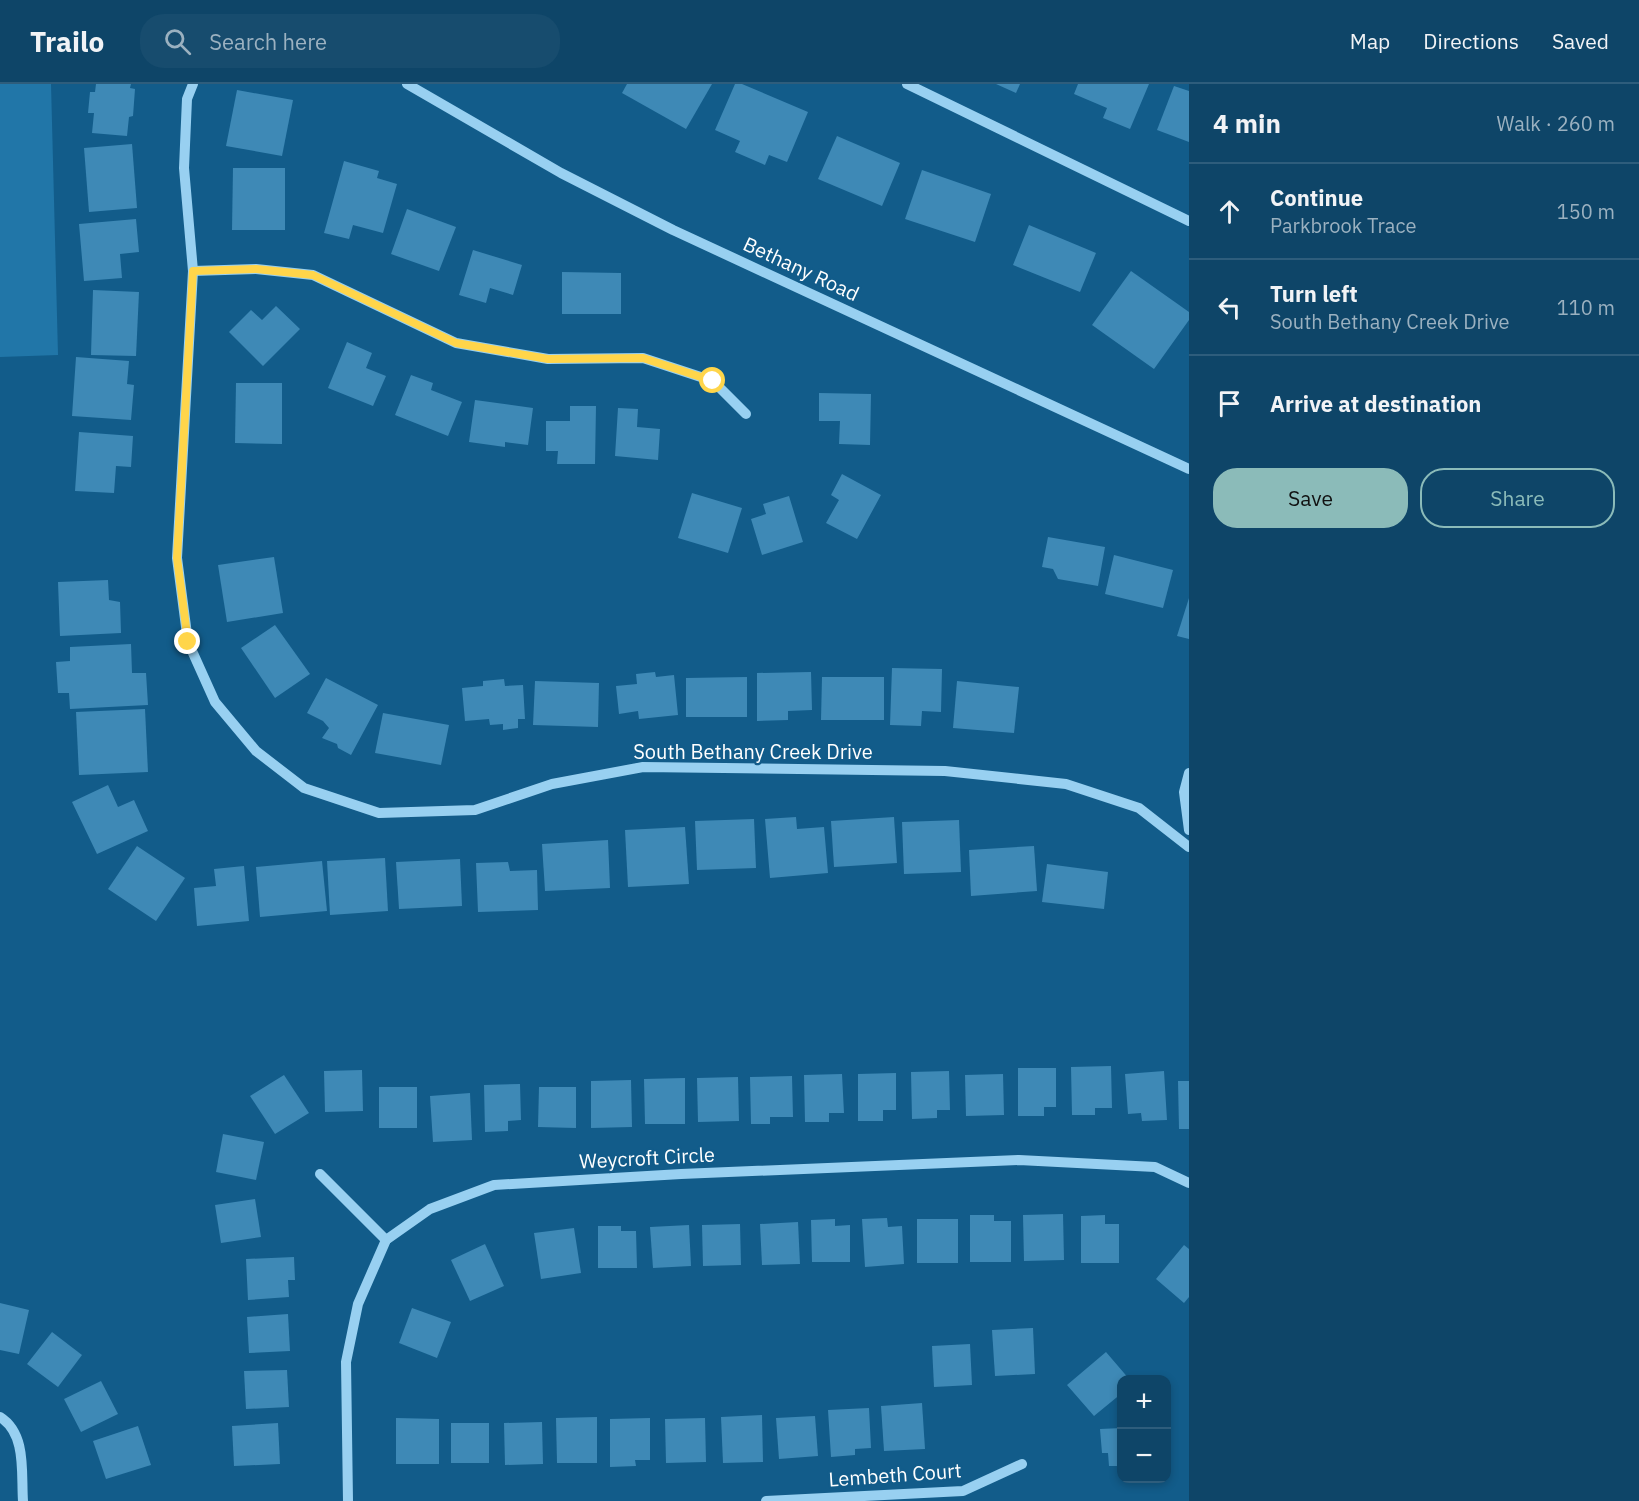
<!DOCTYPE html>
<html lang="en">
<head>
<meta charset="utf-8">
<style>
	body { margin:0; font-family:"IBM Plex Sans",sans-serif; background:#174c6e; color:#f1f3f6 }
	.controls { position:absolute; right:18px; bottom:18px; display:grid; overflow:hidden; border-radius:12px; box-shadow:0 3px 9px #0003 }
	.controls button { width:54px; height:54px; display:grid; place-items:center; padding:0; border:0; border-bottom:2px solid #2e5d7c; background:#0e4568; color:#f1f3f6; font:30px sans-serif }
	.stop { position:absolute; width:18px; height:18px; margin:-14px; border:4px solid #ffd54a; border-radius:50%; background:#fff }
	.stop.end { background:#ffd54a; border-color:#fff; box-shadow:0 2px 6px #0008 }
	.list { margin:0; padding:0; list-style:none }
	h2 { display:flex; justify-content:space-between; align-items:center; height:78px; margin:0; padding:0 24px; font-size:26px }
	h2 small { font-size:20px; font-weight:400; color:#9bb1c0 }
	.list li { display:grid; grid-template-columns:39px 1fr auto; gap:18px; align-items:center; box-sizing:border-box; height:96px; padding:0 24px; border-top:2px solid #2e5d7c }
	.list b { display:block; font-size:22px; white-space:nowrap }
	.list p { margin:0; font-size:20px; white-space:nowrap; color:#9bb1c0 }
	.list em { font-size:20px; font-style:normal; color:#9bb1c0 }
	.actions { display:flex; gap:12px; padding:18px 24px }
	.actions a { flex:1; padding:14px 0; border:2px solid #8bbbb9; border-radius:24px; text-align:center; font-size:21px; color:#8bbbb9 }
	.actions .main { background:#8bbbb9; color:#111 }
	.icon { flex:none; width:33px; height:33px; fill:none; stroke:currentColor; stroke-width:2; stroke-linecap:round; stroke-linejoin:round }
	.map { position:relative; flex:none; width:1189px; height:1417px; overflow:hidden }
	header { display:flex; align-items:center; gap:36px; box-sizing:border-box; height:84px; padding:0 30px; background:#0e4568; border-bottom:2px solid #2e5d7c }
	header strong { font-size:28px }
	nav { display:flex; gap:33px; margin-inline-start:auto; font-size:21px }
	.search { width:420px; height:54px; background:#174c6e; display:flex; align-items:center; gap:15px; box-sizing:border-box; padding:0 21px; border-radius:24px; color:#9bb1c0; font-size:22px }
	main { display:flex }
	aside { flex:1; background:#0e4568 }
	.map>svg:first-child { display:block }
	.green { fill:#2176a8 }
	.building { fill:#3e89b6 }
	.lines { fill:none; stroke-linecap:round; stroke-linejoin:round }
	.minor { stroke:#98d0f1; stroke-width:10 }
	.route { stroke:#ffd54a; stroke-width:8 }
	.labels { text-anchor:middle; stroke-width:4.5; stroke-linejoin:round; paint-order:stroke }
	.street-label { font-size:20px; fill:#fff; stroke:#125c8a }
</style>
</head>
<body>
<header>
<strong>Trailo</strong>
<div class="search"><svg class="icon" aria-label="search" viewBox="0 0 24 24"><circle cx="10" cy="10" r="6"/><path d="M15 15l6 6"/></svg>Search here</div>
<nav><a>Map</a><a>Directions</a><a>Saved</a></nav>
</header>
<main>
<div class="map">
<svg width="1189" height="1417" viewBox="0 0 1189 1417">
	<rect width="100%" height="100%" fill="#125c8a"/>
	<path class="green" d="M0 0H51L58 271 0 273Z"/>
	<g class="building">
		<path d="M96 0H131L130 4 135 5 133 32 129 33 127 52 92 49 94 29H88L90 8H95Z"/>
		<path d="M627 0H712L686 45 622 9Z"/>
		<path d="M735 0H742L808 28 787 78 769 71 765 81 735 68 740 57 715 46Z"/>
		<path d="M996 0H1020L1016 9Z"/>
		<path d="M1078 0H1149L1130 45 1103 34 1107 24 1074 10Z"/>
		<path d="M1174 2 1189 7V58L1157 46Z"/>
		<path d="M237 6 293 16 282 72 226 62Z"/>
		<path d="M837 52 900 79 882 122 818 95Z"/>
		<path d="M132 60 137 124 89 128 84 64Z"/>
		<path d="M344 77 379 87 377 94 397 100 383 149 353 141 349 155 324 149Z"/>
		<path d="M233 84H285V146H232Z"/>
		<path d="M922 86 991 110 975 158 905 135Z"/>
		<path d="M407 125 456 143 439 187 391 170Z"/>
		<path d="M136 135 139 168 120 170 122 194 84 197 79 140Z"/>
		<path d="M1029 141 1096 169 1080 208 1013 181Z"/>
		<path d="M473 166 522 181 513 211 490 204 486 219 459 211Z"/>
		<path d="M1131 187 1189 228V236L1154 285 1092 241Z"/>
		<path d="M562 188 621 189V230H562Z"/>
		<path d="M93 206 139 208 136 272 91 271Z"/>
		<path d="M276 222 300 245 263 282 229 248 251 226 262 236Z"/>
		<path d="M347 258 372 269 366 284 386 292 373 322 328 304Z"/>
		<path d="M76 273 129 277 127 300 134 301 131 336 72 332Z"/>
		<path d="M411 291 433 299 431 306 462 318 448 352 395 331Z"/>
		<path d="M236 299H282V360L235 359Z"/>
		<path d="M819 309 871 310 870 361 839 360 840 337H819Z"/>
		<path d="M475 316 533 324 528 361 505 358V363L469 358Z"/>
		<path d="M570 322H596L595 380H557L558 367H546V337H570Z"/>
		<path d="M618 324 638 325 637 343 660 345 658 376 615 372Z"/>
		<path d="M79 348 133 352 131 383 116 382 114 409 75 407Z"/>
		<path d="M842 390 881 411 857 455 826 439 839 416 831 411Z"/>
		<path d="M692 409 742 424 728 469 678 454Z"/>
		<path d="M789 412 803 458 762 471 751 435 766 430 763 420Z"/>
		<path d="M1048 453 1105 463 1098 502 1058 495 1053 485 1042 483Z"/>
		<path d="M1114 471 1173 486 1163 524 1105 510Z"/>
		<path d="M274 473 283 529 227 538 218 481Z"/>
		<path d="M108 496 109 516 120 518 121 549 60 552 58 498Z"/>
		<path d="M1189 514V555L1177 552Z"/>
		<path d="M275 541 310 590 275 614 241 564Z"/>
		<path d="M131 560 132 589H146L148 621 70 625 69 609H58L56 578 70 577V563Z"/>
		<path d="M892 584 942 585 941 628 922 627 921 642 890 641Z"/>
		<path d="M655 588 656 593 674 591 678 631 639 635 638 627 619 630 616 602 637 600 636 590Z"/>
		<path d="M811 588 812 626 788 627V636L757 637V589Z"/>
		<path d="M747 593V633H686V594Z"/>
		<path d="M822 593H884V636H821Z"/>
		<path d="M326 594 378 621 351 671 338 664 337 660 322 654 329 644 323 637 307 629Z"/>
		<path d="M504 595 505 602 523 601 525 635H518V644L503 646V640L490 641 489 635 465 637 462 604 483 602V597Z"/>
		<path d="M535 597 599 599 598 643 533 641Z"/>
		<path d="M957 597 1019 603 1014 649 953 644Z"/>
		<path d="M145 625 148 688 79 691 76 628Z"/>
		<path d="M383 629 449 641 441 681 375 669Z"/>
		<path d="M108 701 118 723 134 716 148 747 97 770 72 718Z"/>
		<path d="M796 733 797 745 824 743 828 789 770 794 765 735Z"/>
		<path d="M894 733 897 779 834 783 831 737Z"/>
		<path d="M754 735 756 784 697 786 695 737Z"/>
		<path d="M959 736 961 788 904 790 902 738Z"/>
		<path d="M685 743 689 800 628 803 625 746Z"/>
		<path d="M608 756 610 804 545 807 542 760Z"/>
		<path d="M137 762 185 794 156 837 108 805Z"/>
		<path d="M1034 762 1037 807 971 812 969 766Z"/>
		<path d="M385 774 388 827 330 831 327 777Z"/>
		<path d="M460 775 462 822 399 825 396 778Z"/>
		<path d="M322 777 327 827 260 833 256 783Z"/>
		<path d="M508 778 510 787 537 786 538 826 478 828 476 779Z"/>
		<path d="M1047 780 1108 788 1104 825 1042 818Z"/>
		<path d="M244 782 249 837 197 842 194 804 216 802 214 785Z"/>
		<path d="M1111 982 1112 1024H1095V1031H1072L1071 983Z"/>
		<path d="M1018 984H1056V1023H1044V1032H1018Z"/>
		<path d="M362 986 363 1027 325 1028 324 987Z"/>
		<path d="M949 987 950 1026H937V1034L912 1035 911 988Z"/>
		<path d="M1164 987 1167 1036 1142 1037 1141 1029 1128 1030 1125 990Z"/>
		<path d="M896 989V1026H883V1037H858V990Z"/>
		<path d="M842 990 844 1029H829V1038H805L804 991Z"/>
		<path d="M1003 990 1004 1031 966 1032 965 991Z"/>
		<path d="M284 991 309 1029 275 1050 250 1012Z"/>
		<path d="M792 992 793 1033H770V1040H751L750 993Z"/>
		<path d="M738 993 739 1037 698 1038 697 994Z"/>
		<path d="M685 994V1040H645L644 995Z"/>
		<path d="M631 996 632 1043 591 1044V997Z"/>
		<path d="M1178 997H1189V1045H1179Z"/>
		<path d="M520 1000 521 1036 508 1037V1047L485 1048 484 1001Z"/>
		<rect x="379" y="1003" width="38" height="41"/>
		<path d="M539 1003H576V1044L538 1043Z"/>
		<path d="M470 1009 472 1056 433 1058 430 1012Z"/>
		<path d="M223 1050 264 1058 256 1096 216 1088Z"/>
		<path d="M255 1115 261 1153 221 1159 215 1121Z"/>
		<path d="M1063 1130 1064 1176 1024 1177 1023 1131Z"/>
		<path d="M970 1131H994V1137H1011V1178H970Z"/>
		<path d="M1105 1131V1140H1119V1179H1081V1132Z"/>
		<path d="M887 1134 888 1143 902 1142 904 1180 865 1183 862 1135Z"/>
		<path d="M835 1135V1142L850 1141V1178H812L811 1136Z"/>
		<rect x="917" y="1135" width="41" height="44"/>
		<path d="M798 1138 800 1180 762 1181 760 1140Z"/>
		<path d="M740 1140 741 1181 703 1182 702 1141Z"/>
		<path d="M689 1141 691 1182 653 1184 650 1143Z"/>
		<path d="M598 1142H621V1147H636L637 1184H598Z"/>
		<path d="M574 1144 581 1189 541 1195 534 1149Z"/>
		<path d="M485 1160 504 1202 470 1217 451 1176Z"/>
		<path d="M1184 1161 1189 1165V1213L1184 1219 1156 1195Z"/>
		<path d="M294 1173 295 1196H288L289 1213 248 1216 246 1175Z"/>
		<path d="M0 1219 29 1226 19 1270 0 1266Z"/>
		<path d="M412 1224 451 1238 437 1274 399 1259Z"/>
		<path d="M288 1230 290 1267 249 1269 247 1233Z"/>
		<path d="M1033 1244 1035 1290 995 1292 992 1246Z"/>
		<path d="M52 1248 82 1271 58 1303 27 1280Z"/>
		<path d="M970 1260 972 1301 934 1303 932 1262Z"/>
		<path d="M1106 1268 1130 1296H1122V1309L1094 1332 1067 1301Z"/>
		<path d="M287 1286 289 1323 246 1325 244 1287Z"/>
		<path d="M101 1297 118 1330 81 1348 64 1315Z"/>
		<path d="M922 1319 925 1365 884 1367 881 1322Z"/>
		<path d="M869 1324 871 1364 855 1365V1371L831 1373 828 1326Z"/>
		<path d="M762 1331 763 1378 723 1379 721 1333Z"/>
		<path d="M815 1332 818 1372 779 1375 776 1334Z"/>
		<path d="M597 1333V1379H557L556 1334Z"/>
		<path d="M396 1334 439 1335V1380H396Z"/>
		<path d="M650 1334V1376H635L636 1382 610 1383V1335Z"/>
		<path d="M705 1334 706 1378 666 1379 665 1335Z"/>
		<path d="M542 1338 543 1380 505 1381 504 1339Z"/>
		<path d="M278 1339 280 1380 234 1382 232 1342Z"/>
		<rect x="451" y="1339" width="38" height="40"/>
		<path d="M138 1342 151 1381 106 1395 93 1357Z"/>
		<path d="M1122 1344V1382H1109L1108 1369H1102L1100 1345Z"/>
	</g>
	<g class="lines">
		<g class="minor">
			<path d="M193 0 187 15 184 84 193 187 177 474 188 558 215 618 256 667 304 704 379 729 475 726 552 700 643 683 945 687 1066 700 1139 724 1189 763"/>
			<path d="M407 0 561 89 673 146 1189 385"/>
			<path d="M907 0 1189 137"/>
			<path d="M193 187 256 185 313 191 456 259 548 275 643 274 713 297 746 330"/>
			<path d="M1189 689 1184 708 1189 746"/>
			<path d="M320 1090 386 1156"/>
			<path d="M0 1333C27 1350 21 1389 23 1417"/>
			<path d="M348 1417 346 1278 358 1220 386 1156 430 1125 494 1101 681 1090 1019 1076 1155 1083 1189 1099"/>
			<path d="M766 1417 963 1407 1022 1380"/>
		</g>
	</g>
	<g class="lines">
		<path class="route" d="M188 558 177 474 193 187 256 185 313 191 456 259 548 275 643 274 713 297"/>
	</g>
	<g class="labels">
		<g class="street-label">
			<text transform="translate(801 185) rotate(25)" y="7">Bethany Road</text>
			<text x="753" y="675">South Bethany Creek Drive</text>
			<text transform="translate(647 1074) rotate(-3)" y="7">Weycroft Circle</text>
			<text transform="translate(895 1391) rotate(-4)" y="7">Lembeth Court</text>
		</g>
	</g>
</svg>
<div class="controls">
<button>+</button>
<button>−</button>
</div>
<div class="stop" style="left:713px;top:297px"></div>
<div class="stop end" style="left:188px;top:558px"></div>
</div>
<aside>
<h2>4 min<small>Walk · 260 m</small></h2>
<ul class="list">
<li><svg class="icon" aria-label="ahead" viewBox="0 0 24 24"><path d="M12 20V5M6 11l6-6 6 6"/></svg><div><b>Continue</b><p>Parkbrook Trace</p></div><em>150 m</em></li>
<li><svg class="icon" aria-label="left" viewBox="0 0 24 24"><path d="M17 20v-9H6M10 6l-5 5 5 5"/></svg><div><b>Turn left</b><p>South Bethany Creek Drive</p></div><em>110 m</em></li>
<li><svg class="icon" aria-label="arrive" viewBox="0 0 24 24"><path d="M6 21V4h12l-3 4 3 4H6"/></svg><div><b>Arrive at destination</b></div></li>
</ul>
<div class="actions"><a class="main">Save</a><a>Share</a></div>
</aside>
</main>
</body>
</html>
